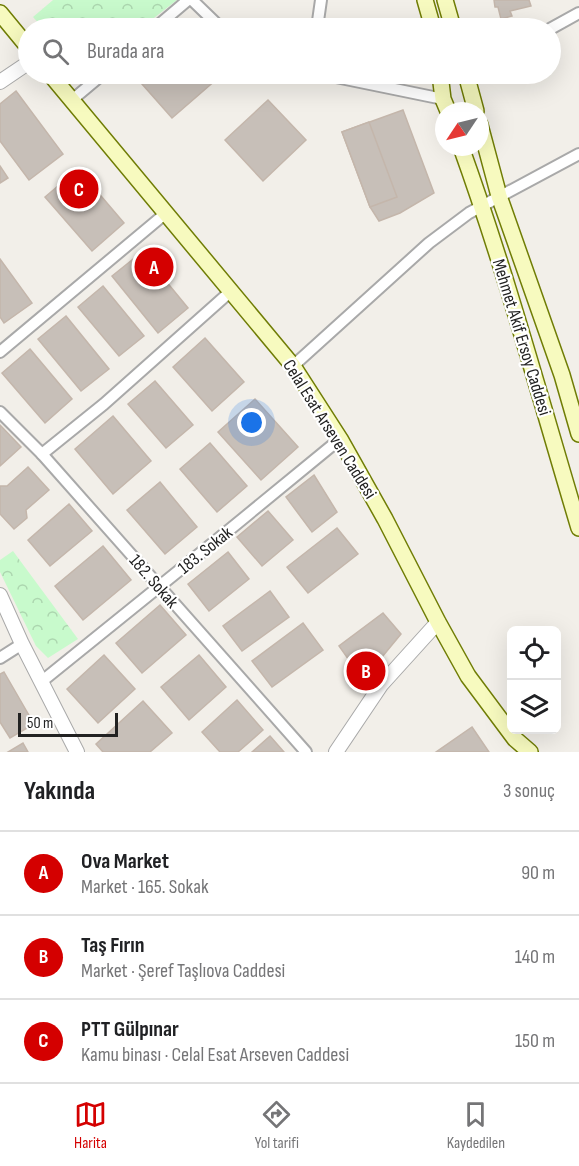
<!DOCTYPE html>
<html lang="tr">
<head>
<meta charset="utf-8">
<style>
	body { margin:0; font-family:"Sofia Sans Condensed",sans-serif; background:#f2f2f2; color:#202124 }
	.controls { position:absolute; right:18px; bottom:18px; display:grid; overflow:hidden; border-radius:9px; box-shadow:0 6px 24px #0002 }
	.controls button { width:54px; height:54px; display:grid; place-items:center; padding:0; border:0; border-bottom:2px solid #e0e0e0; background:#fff; color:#202124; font:30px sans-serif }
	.compass { position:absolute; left:435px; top:102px; width:54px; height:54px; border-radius:50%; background:#fff; box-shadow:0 6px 24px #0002; rotate:235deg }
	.scale { position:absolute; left:18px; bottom:15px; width:100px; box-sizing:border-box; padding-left:6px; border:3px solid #222; border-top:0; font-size:16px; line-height:21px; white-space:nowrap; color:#222; -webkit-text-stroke:4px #fff; paint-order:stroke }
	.you { position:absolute; left:252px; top:423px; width:21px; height:21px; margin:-15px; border:4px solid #fff; border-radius:50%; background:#1a73e8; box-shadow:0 0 0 9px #1a73e833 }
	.badge { display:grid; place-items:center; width:39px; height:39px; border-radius:50%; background:#d40000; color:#fff; font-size:20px; font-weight:700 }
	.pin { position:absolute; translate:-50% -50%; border:3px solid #fff; box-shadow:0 2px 6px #0006 }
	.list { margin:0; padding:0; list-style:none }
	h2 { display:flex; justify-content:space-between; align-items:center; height:78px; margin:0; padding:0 24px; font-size:26px }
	h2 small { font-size:20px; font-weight:400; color:#757577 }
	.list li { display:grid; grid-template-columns:39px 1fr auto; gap:18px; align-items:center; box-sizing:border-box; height:84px; padding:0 24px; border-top:2px solid #e0e0e0 }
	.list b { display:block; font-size:22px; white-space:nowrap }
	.list p { margin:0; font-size:20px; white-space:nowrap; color:#757577 }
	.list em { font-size:20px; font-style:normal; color:#757577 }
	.icon { flex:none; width:33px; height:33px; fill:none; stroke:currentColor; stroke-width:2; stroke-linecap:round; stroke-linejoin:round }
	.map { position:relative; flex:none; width:579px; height:752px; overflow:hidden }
	.search { position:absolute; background:#fff; box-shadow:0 6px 24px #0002; left:18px; right:18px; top:18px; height:66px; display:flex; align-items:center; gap:15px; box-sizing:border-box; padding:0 21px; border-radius:33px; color:#757577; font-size:22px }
	.sheet { height:330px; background:#fff }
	nav { display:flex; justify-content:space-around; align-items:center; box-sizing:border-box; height:84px; border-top:2px solid #e0e0e0; background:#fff; font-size:16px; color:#757577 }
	nav a { display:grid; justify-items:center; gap:3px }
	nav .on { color:#d40000 }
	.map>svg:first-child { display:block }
	.park { fill:url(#park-crowns) }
	.building { fill:#c7bfb8; stroke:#c4b6ab; stroke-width:1.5 }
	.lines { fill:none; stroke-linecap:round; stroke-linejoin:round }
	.minor-casing { stroke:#a9a9a9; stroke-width:14 }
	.tertiary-casing { stroke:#a9a9a9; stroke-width:16 }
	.secondary-casing { stroke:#707d05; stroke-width:18 }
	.minor { stroke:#fff; stroke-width:10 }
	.tertiary { stroke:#fff; stroke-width:14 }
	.secondary { stroke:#f7fabf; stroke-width:15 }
	.labels { text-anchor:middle; stroke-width:4.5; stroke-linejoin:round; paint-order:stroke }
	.street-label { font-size:18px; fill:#222; stroke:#fff }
</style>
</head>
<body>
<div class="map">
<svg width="579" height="752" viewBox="0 0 579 752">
	<defs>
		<pattern id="park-crowns" width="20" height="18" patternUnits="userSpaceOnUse" patternTransform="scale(1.5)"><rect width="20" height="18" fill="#c8facc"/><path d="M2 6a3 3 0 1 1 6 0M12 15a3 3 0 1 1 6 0" fill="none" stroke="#acd6af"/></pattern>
	</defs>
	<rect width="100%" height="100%" fill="#f2efe9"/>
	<g class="park">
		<path d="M53 0H177L141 28H43L33 17Z"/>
		<path d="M13 551 78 639 48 658 36 646 0 572V560Z"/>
	</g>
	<g class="building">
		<path d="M494 0H529L531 6 510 11 512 16 501 19 498 7H495Z"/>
		<path d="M153 74H212L217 79 172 118 142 84Z"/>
		<path d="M16 91 63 154 29 180 0 141V104Z"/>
		<path d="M268 100 306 140 263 181 225 140Z"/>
		<path d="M403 110 434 193 400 213 379 221 370 207 342 132Z"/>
		<path d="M369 122 397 197 370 207 342 132Z"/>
		<path d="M0 166 8 178 0 183Z"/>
		<path d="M78 169 124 223 92 251 45 197Z"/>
		<path d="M142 252 188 308 158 333 112 276Z"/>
		<path d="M0 259 32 303 4 323 0 317Z"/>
		<path d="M103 286 144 336 119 356 78 307Z"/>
		<path d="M66 316 109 369 81 391 38 339Z"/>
		<path d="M205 338 244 382 212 411 173 367Z"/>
		<path d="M30 349 72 399 45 423 2 373Z"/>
		<path d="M155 381 193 425 166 448 128 404Z"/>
		<path d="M255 399 298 447 261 480 218 432Z"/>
		<path d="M113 416 151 461 113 494 75 449Z"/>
		<path d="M0 425 21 447 0 466Z"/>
		<path d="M210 443 247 486 217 512 180 469Z"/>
		<path d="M28 467 49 490 26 510 27 518 14 529 0 514V486H7Z"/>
		<path d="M314 475 337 512 312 532 286 497Z"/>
		<path d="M160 482 197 527 165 554 127 510Z"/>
		<path d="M69 504 92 531 50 566 28 540Z"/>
		<path d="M268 511 293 540 262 566 237 537Z"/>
		<path d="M337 528 358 554 308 593 287 567Z"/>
		<path d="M103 546 131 580 83 620 55 586Z"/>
		<path d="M228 552 249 579 209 611 188 584Z"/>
		<path d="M270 591 289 617 242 651 223 626Z"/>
		<path d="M160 605 186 635 142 673 116 643Z"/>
		<path d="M383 613 401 634 363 680 339 646Z"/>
		<path d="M303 623 323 650 272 687 252 661Z"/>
		<path d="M104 655 135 689 98 723 67 689Z"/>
		<path d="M199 655 226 687 189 720 161 687Z"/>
		<path d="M4 672 34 724 10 738 0 722V674Z"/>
		<path d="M237 700 263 730 238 752H220L202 732Z"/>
		<path d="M143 701 172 733 150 752H103L96 744Z"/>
		<path d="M472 727 489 752H436Z"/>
		<path d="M270 736 284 752H252Z"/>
		<path d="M23 743 28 752H8Z"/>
	</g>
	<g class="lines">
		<defs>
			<g id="minor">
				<path d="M192 0 221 28"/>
				<path d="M155 28 188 0"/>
				<path d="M317 28 321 0"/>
				<path d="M550 29 579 13"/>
				<path d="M321 74 443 99"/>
				<path d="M72 100 103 74"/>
				<path d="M0 352 166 213"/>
				<path d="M293 366 429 243 469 213 579 154"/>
				<path d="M0 412 42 454 306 752"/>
				<path d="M42 454 104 404 231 291"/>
				<path d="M0 658 22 644"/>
				<path d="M41 682 223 535 340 439"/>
			</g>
			<g id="tertiary">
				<path d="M0 82 28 63"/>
				<path d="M0 595 22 644 77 752"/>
				<path d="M336 752 381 685 438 622"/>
			</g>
			<g id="secondary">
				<path d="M425 0 433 28"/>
				<path d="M445 0 453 28"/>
				<path d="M0 13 28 47"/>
				<path d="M50 74 293 366 340 439 385 519 438 622 468 676 515 739 530 752"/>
				<path d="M440 74 443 99 448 111"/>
				<path d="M466 74 476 111"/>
				<path d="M480 125 499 196 562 375 579 434"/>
				<path d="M461 147C506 272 541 401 579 528"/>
			</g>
		</defs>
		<use href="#minor" class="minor-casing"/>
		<use href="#tertiary" class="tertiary-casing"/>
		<use href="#secondary" class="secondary-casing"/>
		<use href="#minor" class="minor"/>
		<use href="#tertiary" class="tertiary"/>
		<use href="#secondary" class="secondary"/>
	</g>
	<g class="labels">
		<g class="street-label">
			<text transform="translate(522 337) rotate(73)" y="6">Mehmet Akif Ersoy Caddesi</text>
			<text transform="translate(330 429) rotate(58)" y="6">Celal Esat Arseven Caddesi</text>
			<text transform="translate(205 550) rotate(-39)" y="6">183. Sokak</text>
			<text transform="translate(154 581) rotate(49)" y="6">182. Sokak</text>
		</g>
	</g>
</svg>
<div class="controls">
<button><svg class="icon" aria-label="locate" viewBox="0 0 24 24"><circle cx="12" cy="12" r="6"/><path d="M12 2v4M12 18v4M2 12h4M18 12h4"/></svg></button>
<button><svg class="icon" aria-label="layers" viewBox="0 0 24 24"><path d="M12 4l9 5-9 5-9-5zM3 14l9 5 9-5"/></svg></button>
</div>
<svg class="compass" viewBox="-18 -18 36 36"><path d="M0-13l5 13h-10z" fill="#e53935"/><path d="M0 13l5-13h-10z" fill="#757577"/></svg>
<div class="scale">50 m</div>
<div class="you"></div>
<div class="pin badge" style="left:154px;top:267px">A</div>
<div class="pin badge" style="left:366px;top:671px">B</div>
<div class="pin badge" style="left:79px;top:189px">C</div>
<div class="search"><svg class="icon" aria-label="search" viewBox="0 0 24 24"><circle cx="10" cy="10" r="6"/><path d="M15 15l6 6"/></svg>Burada ara</div>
</div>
<section class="sheet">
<h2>Yakında<small>3 sonuç</small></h2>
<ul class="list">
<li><span class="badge">A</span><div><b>Ova Market</b><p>Market · 165. Sokak</p></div><em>90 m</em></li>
<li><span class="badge">B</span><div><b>Taş Fırın</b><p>Market · Şeref Taşlıova Caddesi</p></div><em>140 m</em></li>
<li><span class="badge">C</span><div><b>PTT Gülpınar</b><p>Kamu binası · Celal Esat Arseven Caddesi</p></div><em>150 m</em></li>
</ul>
</section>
<nav>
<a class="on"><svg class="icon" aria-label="map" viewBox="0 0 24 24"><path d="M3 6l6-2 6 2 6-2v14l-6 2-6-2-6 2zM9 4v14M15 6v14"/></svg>Harita</a>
<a><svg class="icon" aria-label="directions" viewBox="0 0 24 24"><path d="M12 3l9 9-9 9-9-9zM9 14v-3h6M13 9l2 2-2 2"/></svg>Yol tarifi</a>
<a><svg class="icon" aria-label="saved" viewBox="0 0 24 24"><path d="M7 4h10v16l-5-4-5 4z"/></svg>Kaydedilen</a>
</nav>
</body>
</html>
